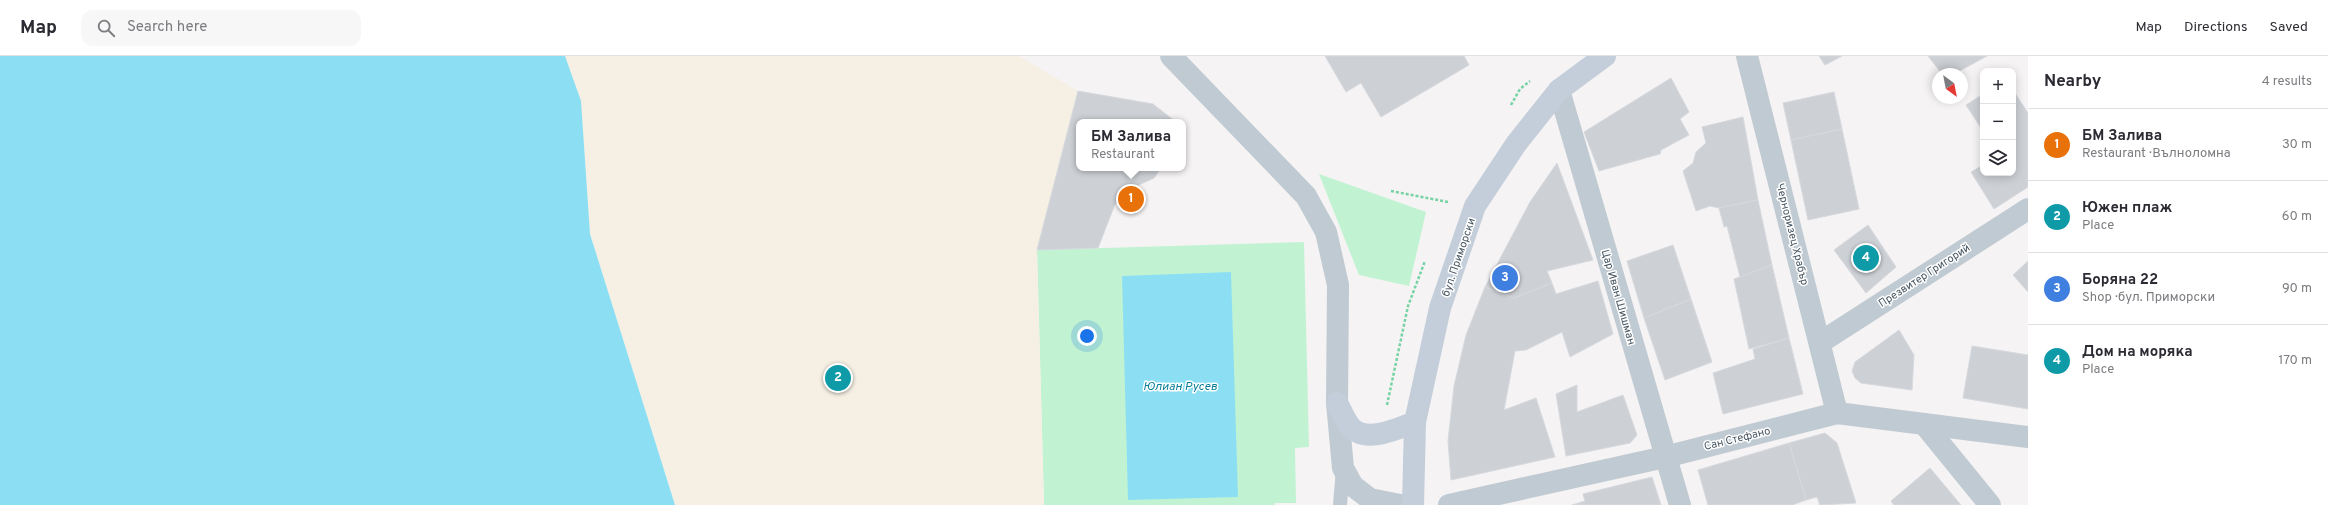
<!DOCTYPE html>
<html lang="en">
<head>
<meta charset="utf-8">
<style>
	body { margin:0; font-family:Overpass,sans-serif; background:#f7f7f7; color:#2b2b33 }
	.controls { position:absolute; right:12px; top:12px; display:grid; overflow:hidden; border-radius:8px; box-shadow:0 2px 10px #0003 }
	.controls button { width:36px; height:36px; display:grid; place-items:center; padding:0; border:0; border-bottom:1px solid #e1e1e2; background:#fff; color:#2b2b33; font:20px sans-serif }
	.compass { position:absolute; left:1932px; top:12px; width:36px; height:36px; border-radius:50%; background:#fff; box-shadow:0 2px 10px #0003; rotate:148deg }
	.you { position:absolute; left:1087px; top:280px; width:14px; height:14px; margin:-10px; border:3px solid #fff; border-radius:50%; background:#1a73e8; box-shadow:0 0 0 6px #1a73e833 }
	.badge { display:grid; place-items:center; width:26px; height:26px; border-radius:50%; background:#1178f0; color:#fff; font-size:13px; font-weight:700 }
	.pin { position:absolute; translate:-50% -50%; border:2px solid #fff; box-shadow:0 1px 4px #0006 }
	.popup { position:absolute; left:1076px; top:63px; width:110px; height:52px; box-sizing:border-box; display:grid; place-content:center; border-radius:8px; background:#fff; filter:drop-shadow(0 1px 3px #0005); font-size:13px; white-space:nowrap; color:#7c7c81 }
	.popup b { font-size:15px; color:#2b2b33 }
	.popup::after { content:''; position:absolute; left:50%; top:100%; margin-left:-8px; border:8px solid transparent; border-top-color:#fff }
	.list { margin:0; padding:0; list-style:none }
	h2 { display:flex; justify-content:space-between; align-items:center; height:52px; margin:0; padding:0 16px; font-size:17px }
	h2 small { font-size:13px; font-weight:400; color:#7c7c81 }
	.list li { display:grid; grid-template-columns:26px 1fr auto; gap:12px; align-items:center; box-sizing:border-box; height:72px; padding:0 16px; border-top:1px solid #e1e1e2 }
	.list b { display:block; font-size:15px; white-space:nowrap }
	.list p { margin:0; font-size:13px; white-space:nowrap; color:#7c7c81 }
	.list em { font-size:13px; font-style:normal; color:#7c7c81 }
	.icon { flex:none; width:22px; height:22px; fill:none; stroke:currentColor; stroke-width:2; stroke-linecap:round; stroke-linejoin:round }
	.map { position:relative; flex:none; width:2028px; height:449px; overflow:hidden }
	header { display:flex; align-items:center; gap:24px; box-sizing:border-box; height:56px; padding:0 20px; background:#fff; border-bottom:1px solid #e1e1e2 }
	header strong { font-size:19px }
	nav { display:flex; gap:22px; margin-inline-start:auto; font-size:14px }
	.search { width:280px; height:36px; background:#f7f7f7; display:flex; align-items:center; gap:10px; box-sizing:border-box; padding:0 14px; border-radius:12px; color:#7c7c81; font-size:15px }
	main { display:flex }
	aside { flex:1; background:#fff }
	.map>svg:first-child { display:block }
	.green { fill:#c1f3d3 }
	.sand { fill:#f6f0e4 }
	.water { fill:#8cdff2 }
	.building { fill:#cdd0d5; stroke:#d6d9de }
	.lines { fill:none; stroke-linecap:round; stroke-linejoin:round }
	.path { stroke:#76d3a3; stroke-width:2.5; stroke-dasharray:3 2; stroke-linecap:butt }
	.lane { stroke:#c0cad2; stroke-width:14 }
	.street { stroke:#c0cad2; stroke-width:22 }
	.secondary { stroke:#c3ceda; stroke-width:22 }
	.labels { text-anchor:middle; stroke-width:3; stroke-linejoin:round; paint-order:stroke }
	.street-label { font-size:11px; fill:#495762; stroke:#fff }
	.water-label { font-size:12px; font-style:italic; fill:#077d97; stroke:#fff }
</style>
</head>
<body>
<header>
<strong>Map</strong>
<div class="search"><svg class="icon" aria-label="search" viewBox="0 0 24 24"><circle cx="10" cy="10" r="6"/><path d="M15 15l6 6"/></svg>Search here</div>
<nav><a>Map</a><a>Directions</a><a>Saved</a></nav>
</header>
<main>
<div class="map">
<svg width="2028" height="449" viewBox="0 0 2028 449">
	<rect width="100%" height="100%" fill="#f5f3f3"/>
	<g class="green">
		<path d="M1319 118 1426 156 1409 230 1359 219Z"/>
		<path d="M1304 186 1309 391 1295 392 1296 447H1275V449H1044L1037 194Z"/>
	</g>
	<path class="sand" d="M565 0H1019L1078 35 1037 194 1044 449H675L590 178 581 45Z"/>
	<g class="water">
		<path d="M0 0H565L581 45 590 178 675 449H0Z"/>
		<path d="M1231 216 1238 441 1128 444 1122 220Z"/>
	</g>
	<g class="building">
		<path d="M1325 0H1464L1469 9 1381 61 1361 27 1346 36Z"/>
		<path d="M1819 0H1842L1825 9Z"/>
		<path d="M1928 0H1987L1954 18H1942Z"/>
		<path d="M1671 22 1689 56 1680 63 1689 79 1661 94 1660 98 1599 115 1584 76Z"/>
		<path d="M2013 34 2028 57V131L1994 153 1971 116 1983 109V117H2013Z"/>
		<path d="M1078 35 1153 48 1176 66H1079V112H1161L1154 122 1119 138 1098 192 1037 194Z"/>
		<path d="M1834 36 1842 73 1791 84 1783 47Z"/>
		<path d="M1983 38V75L1966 49Z"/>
		<path d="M1743 61 1758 144 1719 152 1710 150 1696 155 1683 115 1693 107 1696 96 1706 87 1702 71Z"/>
		<path d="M1842 73 1859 153 1808 164 1791 84Z"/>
		<path d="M1557 107 1593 204 1547 215 1552 227 1514 242 1485 231 1530 146Z"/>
		<path d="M1758 144 1772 209 1740 221 1727 170 1724 171 1719 152Z"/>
		<path d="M1868 169 1896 211 1866 237 1834 194Z"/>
		<path d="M1673 189 1691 243 1644 262 1627 205Z"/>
		<path d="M2028 205V236L2013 219Z"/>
		<path d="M1772 209 1789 282 1749 293 1734 223Z"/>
		<path d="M1598 225 1613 278 1570 301 1562 276 1526 294 1515 295 1504 354 1536 342 1555 401 1451 424 1448 385 1454 330 1466 279 1485 231 1514 242 1552 227 1556 238Z"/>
		<path d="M1691 243 1712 306 1665 324 1644 262Z"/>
		<path d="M1899 274 1914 299 1912 334 1861 327 1855 322 1852 315 1855 306Z"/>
		<path d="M1789 282 1803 338 1723 358 1713 317 1755 303 1753 293Z"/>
		<path d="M1972 290 2028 299V353L1963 342Z"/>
		<path d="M1577 329V356L1623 339 1637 379 1630 387 1566 400 1556 338Z"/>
		<path d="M1825 377 1837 387 1856 447 1820 449 1817 441 1806 444 1789 387Z"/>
		<path d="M1789 387 1806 444 1792 449H1708L1698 414Z"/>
		<path d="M1930 412 1961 449H1894L1891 445Z"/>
		<path d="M1652 421 1661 449H1572L1585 445 1583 438Z"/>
	</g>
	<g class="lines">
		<g class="path">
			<path d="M1511 49 1520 33 1530 25"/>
			<path d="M1391 135 1448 146"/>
			<path d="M1387 349 1408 250 1425 205"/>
		</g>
		<path class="lane" d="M1340 449 1343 413"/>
		<g class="street">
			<path d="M1171 0 1306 140 1326 176 1338 229 1337 347 1343 412 1353 430 1370 443 1400 449"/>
			<path d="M1747 0 1837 357"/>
			<path d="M1559 34 1680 449"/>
			<path d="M1821 286 2028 153"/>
			<path d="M1924 368 1990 449"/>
			<path d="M1449 449 1665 401 1837 357 2028 381"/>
		</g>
		<g class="secondary">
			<path d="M1337 347C1341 354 1344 362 1349 369 1364 389 1397 373 1415 366"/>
			<path d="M1413 449 1415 366 1440 252 1475 150 1516 88 1559 34 1605 0"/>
		</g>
	</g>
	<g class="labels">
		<g class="street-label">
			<text transform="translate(1793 178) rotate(76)" y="4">Черноризец Храбър</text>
			<text transform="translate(1458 201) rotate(-71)" y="4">бул. Приморски</text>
			<text transform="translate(1924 219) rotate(-33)" y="4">Презвитер Григорий</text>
			<text transform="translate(1619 241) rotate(74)" y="4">Цар Иван Шишман</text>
			<text transform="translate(1737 382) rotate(-14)" y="4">Сан Стефано</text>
		</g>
		<g class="water-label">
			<text x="1180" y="334">Юлиан Русев</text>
		</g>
	</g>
</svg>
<div class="controls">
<button>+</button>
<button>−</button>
<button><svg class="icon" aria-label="layers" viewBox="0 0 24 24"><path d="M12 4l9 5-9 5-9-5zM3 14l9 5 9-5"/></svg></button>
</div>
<svg class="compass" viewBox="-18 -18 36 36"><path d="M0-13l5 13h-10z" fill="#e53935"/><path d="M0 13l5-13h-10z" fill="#7c7c81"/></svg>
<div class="you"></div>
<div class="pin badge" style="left:1131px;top:143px;background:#e8710a">1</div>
<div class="popup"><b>БМ Залива</b>Restaurant</div>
<div class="pin badge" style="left:838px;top:322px;background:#0f9aa8">2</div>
<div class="pin badge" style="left:1505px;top:222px;background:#3f7fe0">3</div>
<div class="pin badge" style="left:1866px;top:202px;background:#0f9aa8">4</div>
</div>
<aside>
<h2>Nearby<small>4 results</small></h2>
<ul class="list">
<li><span class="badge" style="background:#e8710a">1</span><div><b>БМ Залива</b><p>Restaurant · Вълноломна</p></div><em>30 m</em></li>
<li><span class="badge" style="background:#0f9aa8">2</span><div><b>Южен плаж</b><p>Place</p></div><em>60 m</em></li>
<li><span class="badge" style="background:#3f7fe0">3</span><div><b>Боряна 22</b><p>Shop · бул. Приморски</p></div><em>90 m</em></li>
<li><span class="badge" style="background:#0f9aa8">4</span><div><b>Дом на моряка</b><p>Place</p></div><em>170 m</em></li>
</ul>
</aside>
</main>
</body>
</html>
